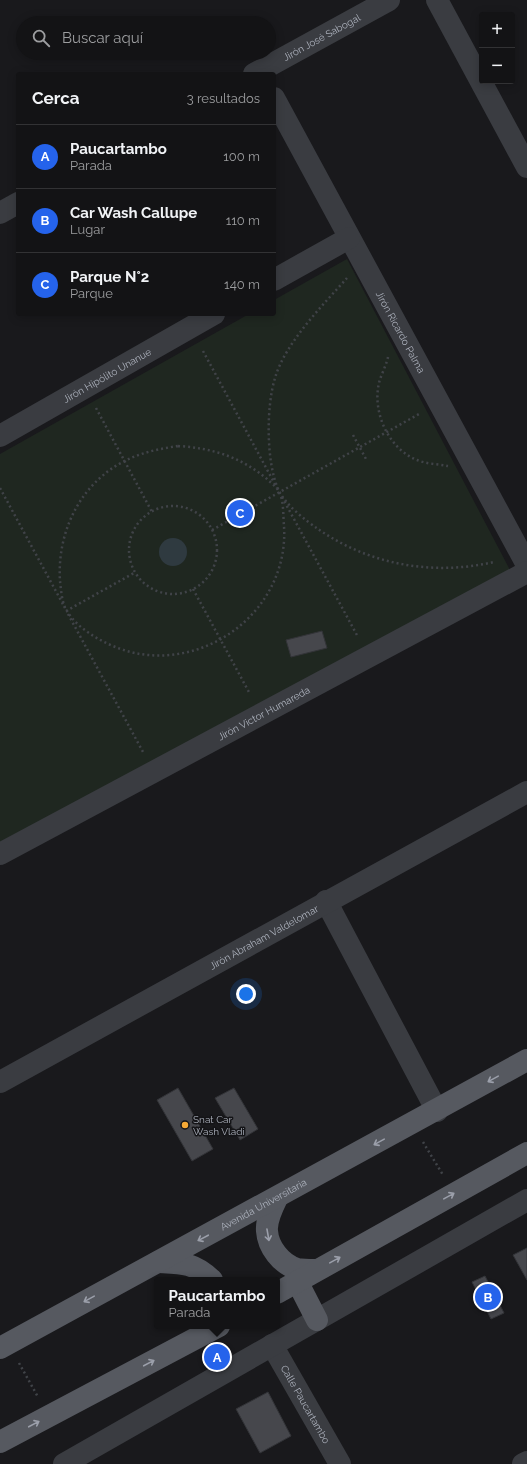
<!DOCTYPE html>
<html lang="es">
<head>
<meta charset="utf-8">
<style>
	body { margin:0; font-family:Raleway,sans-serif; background:#202022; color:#f1f3f6 }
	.controls { position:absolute; right:12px; top:12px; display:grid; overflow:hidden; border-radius:4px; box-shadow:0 2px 10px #0003 }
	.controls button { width:36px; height:36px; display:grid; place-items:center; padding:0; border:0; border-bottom:1px solid #323234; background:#131315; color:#f1f3f6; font:20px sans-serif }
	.you { position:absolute; left:246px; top:994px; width:14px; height:14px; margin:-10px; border:3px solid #fff; border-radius:50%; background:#1a73e8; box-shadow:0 0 0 6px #1a73e833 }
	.badge { display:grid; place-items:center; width:26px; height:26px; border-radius:50%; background:#2563eb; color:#fff; font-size:13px; font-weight:700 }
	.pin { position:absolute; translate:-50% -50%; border:2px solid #fff; box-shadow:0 1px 4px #0006 }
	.popup { position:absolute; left:154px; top:1277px; width:126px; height:52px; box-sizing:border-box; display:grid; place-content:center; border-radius:4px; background:#131315; filter:drop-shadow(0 1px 3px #0005); font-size:13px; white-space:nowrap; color:#9d9ea0 }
	.popup b { font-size:15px; color:#f1f3f6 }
	.popup::after { content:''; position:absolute; left:50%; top:100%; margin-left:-8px; border:8px solid transparent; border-top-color:#131315 }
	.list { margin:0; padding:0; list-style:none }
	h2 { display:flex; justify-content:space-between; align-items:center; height:52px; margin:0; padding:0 16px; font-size:17px }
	h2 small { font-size:13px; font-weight:400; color:#9d9ea0 }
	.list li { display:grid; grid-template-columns:26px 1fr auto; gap:12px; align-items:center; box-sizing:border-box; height:64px; padding:0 16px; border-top:1px solid #323234 }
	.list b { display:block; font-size:15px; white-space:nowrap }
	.list p { margin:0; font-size:13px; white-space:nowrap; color:#9d9ea0 }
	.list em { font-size:13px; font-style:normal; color:#9d9ea0 }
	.icon { flex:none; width:22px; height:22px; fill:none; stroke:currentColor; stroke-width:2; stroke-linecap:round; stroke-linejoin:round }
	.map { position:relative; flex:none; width:527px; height:1464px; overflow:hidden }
	.search { position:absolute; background:#131315; box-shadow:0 2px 10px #0003; left:16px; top:16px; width:260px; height:44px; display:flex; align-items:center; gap:10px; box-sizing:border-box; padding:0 14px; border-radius:22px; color:#9d9ea0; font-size:15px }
	.panel { position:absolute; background:#131315; box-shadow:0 2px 10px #0003; left:16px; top:72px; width:260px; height:244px; border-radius:4px }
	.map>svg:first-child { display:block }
	.green { fill:#1f2720 }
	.water { fill:#2f3a40 }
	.building { fill:#46474c; stroke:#333438 }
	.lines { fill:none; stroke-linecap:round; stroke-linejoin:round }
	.path { stroke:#404348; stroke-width:2.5; stroke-dasharray:2 3; stroke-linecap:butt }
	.minor { stroke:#3a3c41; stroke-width:22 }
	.major { stroke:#565960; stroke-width:22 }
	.oneway { stroke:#9b9faa }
	.poi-dot { fill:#f7aa36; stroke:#141417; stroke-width:1.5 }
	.labels { text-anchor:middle; stroke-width:3; stroke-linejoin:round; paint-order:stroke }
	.street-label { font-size:10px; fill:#acb1bc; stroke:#141417 }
	.poi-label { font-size:10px; fill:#acb1bc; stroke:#141417; text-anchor:start }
</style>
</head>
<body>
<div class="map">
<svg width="527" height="1464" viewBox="0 0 527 1464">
	<rect width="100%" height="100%" fill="#19191c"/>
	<path class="green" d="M347 259 511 572 0 845V454L249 314H274V300Z"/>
	<circle class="water" cx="173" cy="552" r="14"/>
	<g class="building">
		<path d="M322 631 327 648 291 657 286 640Z"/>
		<path d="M178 1088 213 1149 192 1161 157 1100Z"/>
		<path d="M234 1088 258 1129 240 1140 215 1098Z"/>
		<path d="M527 1248V1280L513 1255Z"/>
		<path d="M485 1276 504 1313 491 1319 472 1282Z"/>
		<path d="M268 1392 291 1436 260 1453 236 1409Z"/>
	</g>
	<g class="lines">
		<g class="path">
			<path d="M347 278C323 305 285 343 275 378 266 407 266 464 279 491 286 505 306 521 318 529 370 565 433 576 494 562"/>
			<path d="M203 351 277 488"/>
			<path d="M388 357C386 366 381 375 379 383 372 413 389 449 417 460 426 464 438 464 448 466"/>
			<path d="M96 408 152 512"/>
			<path d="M353 435 366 459"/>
			<path d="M178 446C212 448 241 457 267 479 271 483 277 487 279 492 284 500 283 516 284 526 289 604 216 666 140 654 115 650 80 633 67 611 62 604 61 590 60 581 57 534 78 488 119 464 138 453 158 449 178 446Z"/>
			<path d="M0 488 65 608"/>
			<path d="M282 497 358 637"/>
			<circle cx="173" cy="550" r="44"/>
			<path d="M212 530 419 414"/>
			<path d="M193 589 250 694"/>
			<path d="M66 611 134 573"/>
			<path d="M68 614 143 752"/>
			<path d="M423 1142 443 1175"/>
			<path d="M19 1363 38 1397"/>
		</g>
		<g class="minor">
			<path d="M437 0 527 167"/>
			<path id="s1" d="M254 74 389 0"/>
			<path id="s2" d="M274 98 527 565"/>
			<path d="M0 213 18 203"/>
			<path d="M274 280 349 238"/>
			<path id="s3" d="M0 436 214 314"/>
			<path id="s4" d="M0 854 527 572"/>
			<path d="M326 901 437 1111"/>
			<path id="s5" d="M0 1082 527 792"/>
			<path id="s6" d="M272 1345 340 1464"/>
			<path d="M64 1464 527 1200"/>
			<path d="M523 1464 527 1462"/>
		</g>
		<g class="major">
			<path d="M277 1198C272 1208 266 1220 267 1231 268 1247 281 1264 297 1269 302 1270 310 1270 316 1270"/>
			<path d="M158 1262C181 1263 194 1262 212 1280"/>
			<path d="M297 1281 317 1320"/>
			<path d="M277 1293 527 1153"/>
			<path id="s7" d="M0 1348 527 1060"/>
			<path d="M0 1442 219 1326"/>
		</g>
	</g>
	<defs><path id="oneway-shaft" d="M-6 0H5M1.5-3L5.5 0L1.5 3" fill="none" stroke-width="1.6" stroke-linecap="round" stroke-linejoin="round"/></defs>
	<g class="oneway">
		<use href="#oneway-shaft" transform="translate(493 1079) rotate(151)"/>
		<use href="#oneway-shaft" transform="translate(379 1142) rotate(151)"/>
		<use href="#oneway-shaft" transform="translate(449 1196) rotate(-29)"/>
		<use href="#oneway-shaft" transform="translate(268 1235) rotate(80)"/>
		<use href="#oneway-shaft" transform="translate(203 1238) rotate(152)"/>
		<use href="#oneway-shaft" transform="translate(335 1260) rotate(-29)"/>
		<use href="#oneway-shaft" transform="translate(89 1299) rotate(151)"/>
		<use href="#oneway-shaft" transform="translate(149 1363) rotate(-28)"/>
		<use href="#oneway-shaft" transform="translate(34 1424) rotate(-28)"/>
	</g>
	<circle class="poi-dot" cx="185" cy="1125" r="4"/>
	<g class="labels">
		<g class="street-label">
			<text dy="4" stroke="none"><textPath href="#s1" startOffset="77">Jirón José Sabogal</textPath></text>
			<text dy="4" stroke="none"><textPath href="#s2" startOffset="266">Jirón Ricardo Palma</textPath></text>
			<text dy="4" stroke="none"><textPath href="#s3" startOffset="123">Jirón Hipólito Unanue</textPath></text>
			<text dy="4" stroke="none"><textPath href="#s4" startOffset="299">Jirón Victor Humareda</textPath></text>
			<text dy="4" stroke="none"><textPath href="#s5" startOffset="301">Jirón Abraham Valdelomar</textPath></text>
			<text dy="4" stroke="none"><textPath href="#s7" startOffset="300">Avenida Universitaria</textPath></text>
			<text dy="4" stroke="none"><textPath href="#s6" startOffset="68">Calle Paucartambo</textPath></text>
		</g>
		<g class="poi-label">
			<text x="193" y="1123">Snat Car<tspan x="193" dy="12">Wash Vladi</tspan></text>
		</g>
	</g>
</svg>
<div class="controls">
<button>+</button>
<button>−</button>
</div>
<div class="you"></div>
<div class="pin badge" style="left:217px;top:1357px">A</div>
<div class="popup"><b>Paucartambo</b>Parada</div>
<div class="pin badge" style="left:488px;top:1297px">B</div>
<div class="pin badge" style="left:240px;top:513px">C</div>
<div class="search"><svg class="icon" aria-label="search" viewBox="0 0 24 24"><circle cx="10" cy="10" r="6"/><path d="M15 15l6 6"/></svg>Buscar aquí</div>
<section class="panel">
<h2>Cerca<small>3 resultados</small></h2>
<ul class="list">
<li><span class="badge">A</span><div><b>Paucartambo</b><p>Parada</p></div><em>100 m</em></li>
<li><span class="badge">B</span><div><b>Car Wash Callupe</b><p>Lugar</p></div><em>110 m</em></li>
<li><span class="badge">C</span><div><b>Parque N°2</b><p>Parque</p></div><em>140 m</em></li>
</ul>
</section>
</div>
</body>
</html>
